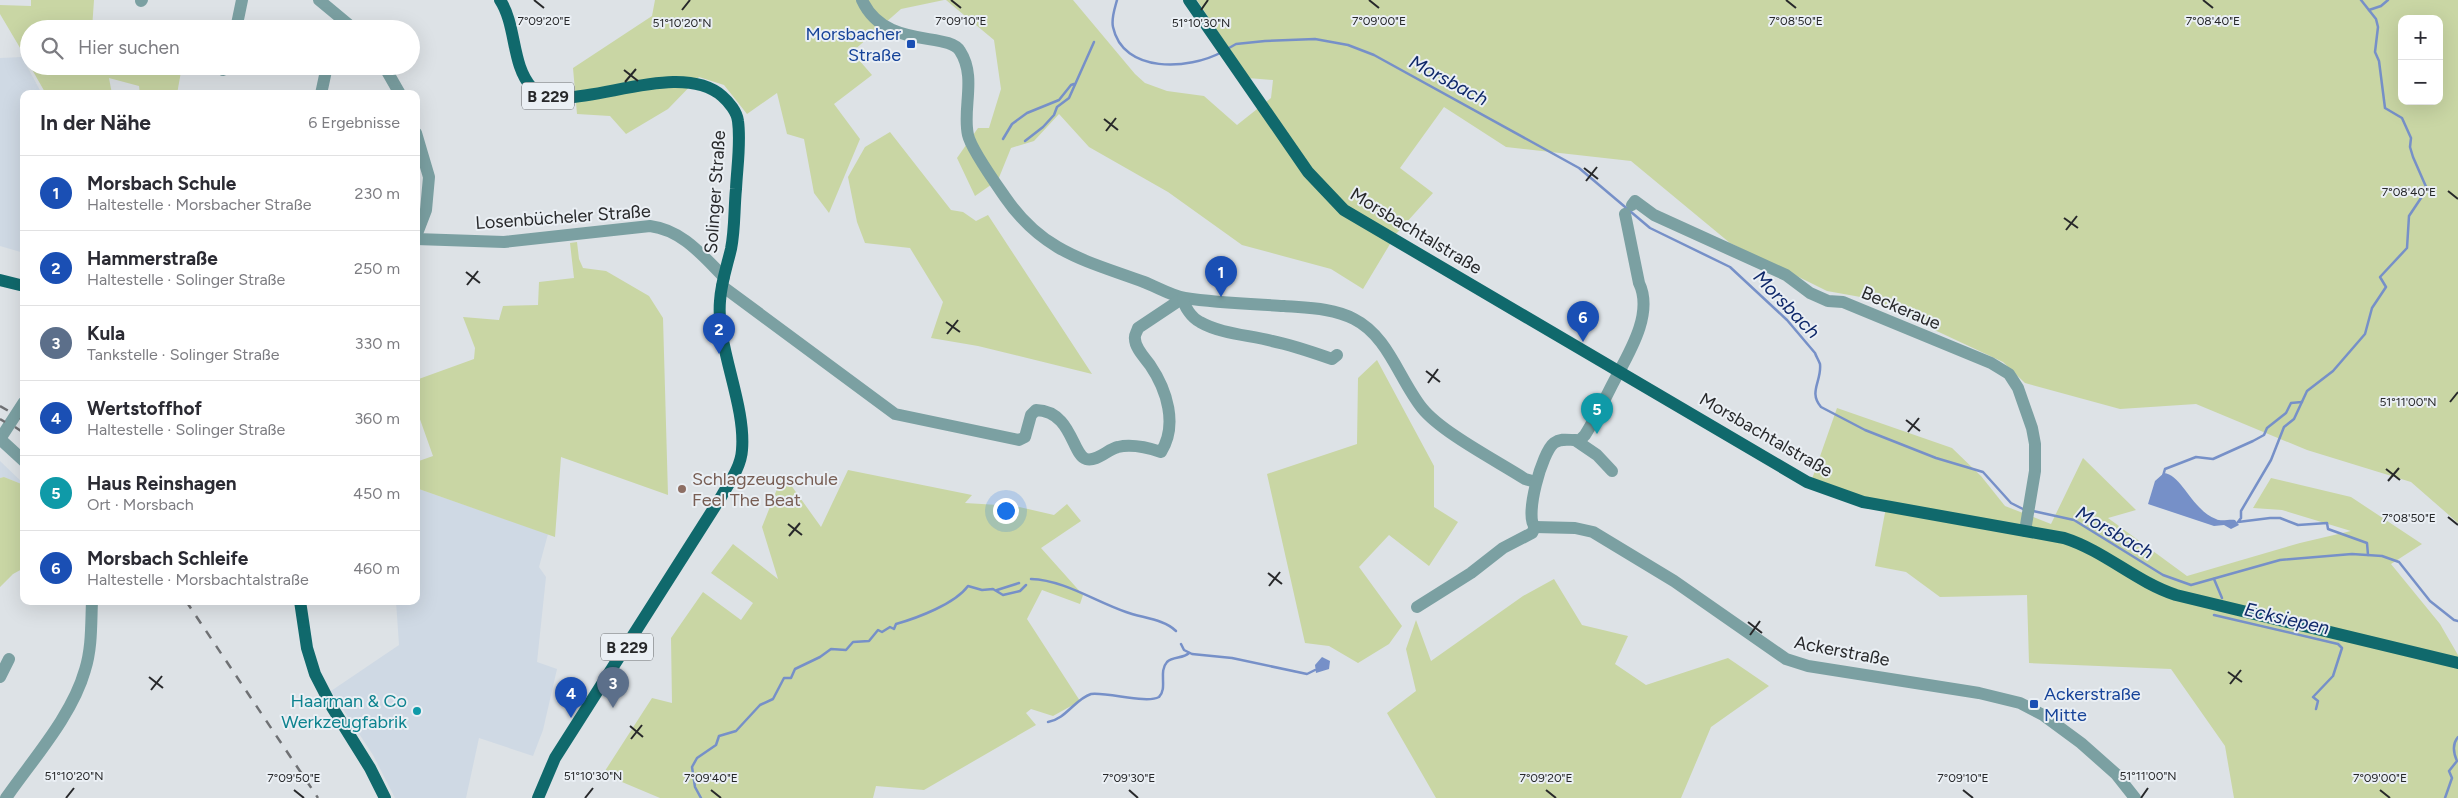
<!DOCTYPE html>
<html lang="de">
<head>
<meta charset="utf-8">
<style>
	body { margin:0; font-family:Figtree,sans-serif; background:#f7f7f7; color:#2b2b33 }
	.controls { position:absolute; right:15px; top:15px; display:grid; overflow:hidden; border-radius:10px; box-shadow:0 5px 20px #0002 }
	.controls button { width:45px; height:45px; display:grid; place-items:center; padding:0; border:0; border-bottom:1px solid #e1e1e2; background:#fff; color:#2b2b33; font:25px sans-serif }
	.you { position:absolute; left:1005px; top:510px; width:18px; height:18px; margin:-12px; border:4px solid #fff; border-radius:50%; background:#1a73e8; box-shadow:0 0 0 8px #1a73e833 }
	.badge { display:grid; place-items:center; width:32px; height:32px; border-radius:50%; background:#2563eb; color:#fff; font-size:16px; font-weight:700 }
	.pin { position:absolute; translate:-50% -41px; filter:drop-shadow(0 1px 2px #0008) }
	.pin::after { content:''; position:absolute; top:26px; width:18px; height:15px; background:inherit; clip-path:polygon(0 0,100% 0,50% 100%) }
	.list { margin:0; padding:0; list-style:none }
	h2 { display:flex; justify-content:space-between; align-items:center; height:65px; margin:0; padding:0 20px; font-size:21px }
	h2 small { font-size:16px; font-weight:400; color:#7c7c81 }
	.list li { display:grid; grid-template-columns:32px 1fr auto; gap:15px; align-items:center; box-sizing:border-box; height:75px; padding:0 20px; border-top:1px solid #e1e1e2 }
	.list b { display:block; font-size:19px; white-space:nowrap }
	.list p { margin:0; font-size:16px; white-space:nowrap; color:#7c7c81 }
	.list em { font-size:16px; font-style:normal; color:#7c7c81 }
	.icon { flex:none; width:28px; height:28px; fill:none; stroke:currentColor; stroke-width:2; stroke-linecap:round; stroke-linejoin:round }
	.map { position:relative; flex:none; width:2458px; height:798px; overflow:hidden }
	.search { position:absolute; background:#fff; box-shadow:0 5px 20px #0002; left:20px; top:20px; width:400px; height:55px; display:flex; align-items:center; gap:12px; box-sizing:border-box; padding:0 18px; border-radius:28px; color:#7c7c81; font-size:19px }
	.panel { position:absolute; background:#fff; box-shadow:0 5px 20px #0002; left:20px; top:90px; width:400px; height:515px; border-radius:10px }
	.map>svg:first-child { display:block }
	.built { fill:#cfd9e4 }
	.green { fill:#c9d6a4; fill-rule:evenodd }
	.water { fill:#7690c8 }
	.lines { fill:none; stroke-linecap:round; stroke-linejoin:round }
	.stream { stroke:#7690c8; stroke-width:2.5 }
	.minor { stroke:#7ba0a2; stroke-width:12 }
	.major { stroke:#10696c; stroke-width:12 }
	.rail { stroke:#6f7174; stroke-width:2.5; stroke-dasharray:9 9; stroke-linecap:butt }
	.ticks { fill:none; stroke:#27282a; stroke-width:2 }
	.transit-dot { fill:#1a4fb4; stroke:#eaeff4; stroke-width:2 }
	.education-dot { fill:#8d6e63; stroke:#eaeff4; stroke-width:2 }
	.culture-dot { fill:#0f9aa8; stroke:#eaeff4; stroke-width:2 }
	.labels { text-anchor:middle; stroke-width:4; stroke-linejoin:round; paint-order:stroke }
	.shield { fill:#eaeff4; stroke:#626467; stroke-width:1 }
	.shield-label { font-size:16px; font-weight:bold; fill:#27282a }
	.transit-label { font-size:18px; fill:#164399; stroke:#eaeff4; text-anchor:end }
	.street-label { font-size:18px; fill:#27282a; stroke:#eaeff4 }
	.education-label { font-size:18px; fill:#785e54; stroke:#eaeff4; text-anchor:start }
	.culture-label { font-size:18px; fill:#0d838f; stroke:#eaeff4; text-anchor:end }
	.water-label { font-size:19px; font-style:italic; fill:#0f286a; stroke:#eaeff4 }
	.ticks-label { font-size:12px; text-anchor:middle; fill:#27282a; stroke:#eaeff4; stroke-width:4; stroke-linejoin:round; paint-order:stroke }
</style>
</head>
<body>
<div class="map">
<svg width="2458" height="798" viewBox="0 0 2458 798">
	<rect width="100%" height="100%" fill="#dde2e6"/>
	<g class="built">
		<path d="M22 57 42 94H24V253L0 246V58Z"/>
		<path d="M0 461 24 484V485L4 477 0 478Z"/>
		<path d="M416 488 548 534 539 567 546 577 537 662 557 669 543 730 533 756 479 738 466 798H395L373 755 331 691 399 645 396 601H416Z"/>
	</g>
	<g class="green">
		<path d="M31 0H94L92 29H29V63L0 14V5L31 6Z"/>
		<path d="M655 0H944L901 9 852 52 872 75 834 104 860 139 829 213 814 193 804 139 787 134 777 93 747 114 724 85 699 77 668 109 626 134 610 116 577 114 573 68 652 16Z"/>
		<path d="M946 0H1073L1135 74 1145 83 1167 91 1204 96 1237 125 1271 98 1273 80 1248 78 1197 0H2458V523L2411 482 2307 450 2196 404 2120 409 2025 383 2003 362 1866 298 1827 291 1730 243 1631 161 1506 147 1444 107 1400 168 1433 193 1396 234 1363 289 1331 269 1242 245 1168 192 1089 147 1059 114 1034 141 1011 148 998 180 975 196 957 158 978 128H989L1001 89 994 40ZM2402 19H2439V101H2402Z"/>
		<path d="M30 66H182L177 94H140L139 86 109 78 112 94H46Z"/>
		<path d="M890 132 951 210 963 212 976 221 988 215 1092 374 978 346 931 338 943 302 910 248 865 243 857 222 848 177 865 147Z"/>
		<path d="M577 242 579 259 583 268 606 271 649 296 663 318 668 495 561 457 555 537 416 488V462L433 456 416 408V380L474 359 475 348 463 317 499 320 503 306 538 305 539 282 574 278 570 243Z"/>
		<path d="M1377 360 1434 466V507L1458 522 1429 566 1389 535 1359 567 1402 626 1389 644 1358 663 1329 646 1305 643 1267 474 1357 444 1358 378Z"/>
		<path d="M1837 408 1952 448 1981 476 2005 506 2051 524 2083 458 2136 510 2108 518 2187 576 2300 543 2351 531 2282 510 2253 508 2271 478 2351 497 2422 544 2391 564 2440 624 2458 655V798H2234L2225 746 2171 669 2029 663 2027 595 1940 597 1906 572 1875 566 1887 502 1862 498 1812 479Z"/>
		<path d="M848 470 972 495 965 503 1015 506 1054 515 1067 504 1081 521 1041 548 1083 595 1080 604 1042 590 1027 619 1080 701 1053 716 1031 709 1026 713 1036 725 924 790 876 786 873 798H660L603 774 652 698 672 703 671 638 703 592 741 620 753 603 711 573 733 544 778 579 762 527 783 474 821 527Z"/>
		<path d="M4 477 24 485V568L13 574 0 587V478Z"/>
		<path d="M1554 579 1582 625 1628 636 1615 664 1646 685 1728 658 1769 686 1711 727 1681 798H1436L1387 713 1416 691 1406 649 1416 620 1431 661 1523 596Z"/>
	</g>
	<g class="water">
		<path d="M2164 473C2182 475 2192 510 2216 519 2221 522 2229 519 2235 520L2239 525 2231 529 2224 525 2214 526 2148 504 2155 481Z"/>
		<path d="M1322 657 1330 661 1329 669 1316 673 1315 665Z"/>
	</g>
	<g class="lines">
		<g class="stream">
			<path d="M1117 0C1115 8 1111 18 1113 27 1123 74 1189 70 1222 52"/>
			<path d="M2361 0 2376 19 2378 27 2375 52 2379 61 2385 108 2402 118 2411 138 2410 147 2413 157 2427 189 2409 216 2407 248 2380 277 2386 287 2372 308 2365 334 2333 371 2307 391 2294 419 2284 427 2271 460 2241 511V518L2238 522 2270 518H2280L2298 525 2327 523 2328 529 2367 543 2368 555"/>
			<path d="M2369 10 2381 6 2388 0"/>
			<path d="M1229 48 1236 44 1265 41 1315 39 1348 45 1374 55 1579 168 1650 228 1730 267 1787 320 1815 353C1816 356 1819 361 1820 364 1822 381 1808 392 1821 407L1865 430 1936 458 1983 472 2011 503 2025 510"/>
			<path d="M1003 139 1012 124 1027 113 1059 100 1071 85 1074 84"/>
			<path d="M1025 141 1043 127 1054 115 1057 107 1069 98 1094 42"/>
			<path d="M2163 476 2165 469 2196 457 2213 459 2253 441 2264 435 2267 428 2286 413 2291 403 2302 402"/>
			<path d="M2033 511 2074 520 2163 575 2191 585 2280 560 2352 554 2382 556 2399 562 2430 601 2454 620 2458 621"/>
			<path d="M1031 579C1064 580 1096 602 1126 612 1142 618 1164 619 1176 631"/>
			<path d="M2214 579 2222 598"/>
			<path d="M997 590 1019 583"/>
			<path d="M2214 615 2338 644 2342 648 2333 676 2313 697 2318 701 2316 709"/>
			<path d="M1181 644 1184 650 1192 654 1232 658 1307 674 1315 670"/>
			<path d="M1048 722C1066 719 1075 699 1091 694 1109 692 1146 704 1159 697 1168 688 1158 672 1167 662 1173 656 1183 659 1189 653"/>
			<path d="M701 798 695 787 692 767 697 758 716 745 719 736 736 731 760 705 773 699 784 678H791L795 669 820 657 831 649 846 650 853 642 869 641 878 630 882 632 890 627 894 629 896 624C917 618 955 604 968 586L982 590 993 589 1003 595 1020 591 1026 585"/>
			<path d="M2445 798 2452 778 2449 771 2457 761C2453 752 2452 744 2458 737"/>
		</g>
		<g class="minor">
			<path d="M319 0 354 29"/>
			<path d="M862 0C885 50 948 31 960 51 977 77 962 109 968 135 971 149 996 184 1005 197 1043 252 1084 260 1144 282 1157 287 1172 296 1185 298 1218 303 1252 304 1284 306 1308 308 1333 308 1354 319 1388 336 1399 379 1422 408 1441 432 1497 461 1525 479L1536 482"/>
			<path d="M141 1 142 0"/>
			<path d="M236 29 242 0"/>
			<path d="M333 29V28"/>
			<path d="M384 66 400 94"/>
			<path d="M223 70 226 66"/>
			<path d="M321 94 327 66"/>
			<path d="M416 133 429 177 426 210 416 236"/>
			<path d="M1632 205 1635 201 1654 215 1786 275 1810 293 1828 301 1843 302 1991 363 2009 374 2018 388 2032 428 2035 444V471L2025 531"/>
			<path d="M416 239 504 242 650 226C682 230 702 255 724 277"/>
			<path d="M722 286 895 414 1019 440 1025 437 1031 415 1036 410C1072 411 1072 455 1086 459 1097 462 1108 449 1118 447 1131 444 1149 448 1161 452 1178 425 1167 390 1150 365 1145 358 1135 348 1135 339 1134 335 1137 332 1138 328L1183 298"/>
			<path d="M1183 298C1184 307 1192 318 1200 322 1221 334 1249 335 1272 341 1292 345 1312 352 1332 359L1337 355"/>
			<path d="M0 439 24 402"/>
			<path d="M0 439 24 461"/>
			<path d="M1575 440 1597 455 1612 471"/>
			<path d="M1535 527 1575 528 1593 532 1674 581 1786 659 1808 666 1979 693 2020 703 2043 715 2081 743 2116 774 2135 798"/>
			<path d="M1535 527C1524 517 1542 452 1554 443 1562 437 1571 441 1580 440L1585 435C1595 419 1603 403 1611 387 1625 359 1655 316 1639 283L1625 214"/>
			<path d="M1417 607 1471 573 1503 548 1532 533 1535 527"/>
			<path d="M0 677 9 659"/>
			<path d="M6 798C33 759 72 716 85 670 92 648 91 624 92 601"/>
		</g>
		<g class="major">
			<path d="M500 0C517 26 511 65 532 88 564 121 674 55 722 96 729 102 737 112 738 121 741 143 737 167 736 189 734 209 735 229 731 249 727 266 721 283 720 301 716 346 746 404 742 450 741 467 729 483 721 497L555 758 538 798"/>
			<path d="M1189 0 1308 172 1344 210 1807 482 1863 502 2064 538C2105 551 2136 582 2176 595L2458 663"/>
			<path d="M0 280 24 286"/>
			<path d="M300 601 307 648 315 674 332 707 370 768 385 798"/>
		</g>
		<g class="rail">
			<path d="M0 406 12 413"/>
			<path d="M20 418 24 421"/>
			<path d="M0 419 5 422"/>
			<path d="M15 427 24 433"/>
			<path d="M186 601 318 798"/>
		</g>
	</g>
	<path class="ticks" d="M534 0 544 8M951 0 961 8M1369 0 1379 8M1786 0 1796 8M2203 0 2213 8M682 10 690 0M1201 10 1208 0M624 70 638 81M625 82 636 69M1104 119 1118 130M1106 131 1116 118M1584 168 1598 179M1586 181 1597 167M2448 191 2458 199M2064 218 2078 228M2066 230 2077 216M466 272 480 283M467 285 478 271M946 322 960 332M947 334 958 320M1426 371 1440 382M1428 383 1438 369M2450 402 2458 392M1906 420 1920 431M1908 432 1919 418M2386 469 2400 480M2388 481 2399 468M2448 517 2458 525M788 524 802 535M789 536 800 523M1268 573 1282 584M1269 586 1280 572M1748 622 1762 633M1750 635 1760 621M2228 672 2242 682M149 677 163 688M2230 684 2241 670M151 690 162 676M630 726 643 737M631 739 642 725M294 790 304 798M711 790 721 798M1129 790 1138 798M1546 790 1556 798M1963 790 1973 798M2380 790 2390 798M66 798 74 788M585 798 593 788M2141 798 2148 788"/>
	<g class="transit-dot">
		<rect x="906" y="39" width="10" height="10" rx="2.5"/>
		<rect x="2029" y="699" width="10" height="10" rx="2.5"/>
	</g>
	<circle class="education-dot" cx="682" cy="489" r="5"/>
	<circle class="culture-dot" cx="417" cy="711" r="5"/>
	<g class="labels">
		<g class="shield">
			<rect x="522" y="82.5" width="52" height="27" rx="4"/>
			<rect x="601" y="633.5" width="52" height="27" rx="4"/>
		</g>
		<g class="shield-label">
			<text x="548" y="102">B 229</text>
			<text x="627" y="653">B 229</text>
		</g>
		<g class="transit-label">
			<text x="901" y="40">Morsbacher<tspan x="901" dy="21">Straße</tspan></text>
			<text x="2044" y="700" text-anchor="start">Ackerstraße<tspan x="2044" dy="21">Mitte</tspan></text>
		</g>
		<g class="street-label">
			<text transform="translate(715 192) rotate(-86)" y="6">Solinger Straße</text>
			<text transform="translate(563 217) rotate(-4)" y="6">Losenbücheler Straße</text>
			<text transform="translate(1416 231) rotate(31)" y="6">Morsbachtalstraße</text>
			<text transform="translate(1901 308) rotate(23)" y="6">Beckeraue</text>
			<text transform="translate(1766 435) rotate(30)" y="6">Morsbachtalstraße</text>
			<text transform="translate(1842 651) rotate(11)" y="6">Ackerstraße</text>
		</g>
		<g class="education-label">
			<text x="692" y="485">Schlagzeugschule<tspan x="692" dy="21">Feel The Beat</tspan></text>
		</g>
		<g class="culture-label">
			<text x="407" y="707">Haarman &amp; Co<tspan x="407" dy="21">Werkzeugfabrik</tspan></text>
		</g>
		<g class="water-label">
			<text transform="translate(1449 80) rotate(28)" y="7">Morsbach</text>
			<text transform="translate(1787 304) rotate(46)" y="7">Morsbach</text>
			<text transform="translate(2115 532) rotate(30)" y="7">Morsbach</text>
			<text transform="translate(2287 618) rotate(13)" y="7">Ecksiepen</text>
		</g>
	</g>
	<g class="ticks-label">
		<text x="544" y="25">7°09'20"E</text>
		<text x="961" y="25">7°09'10"E</text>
		<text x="1379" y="25">7°09'00"E</text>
		<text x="1796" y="25">7°08'50"E</text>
		<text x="2213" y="25">7°08'40"E</text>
		<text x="682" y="27">51°10'20"N</text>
		<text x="1201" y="27">51°10'30"N</text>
		<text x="2409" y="196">7°08'40"E</text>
		<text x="2408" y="406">51°11'00"N</text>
		<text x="2409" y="522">7°08'50"E</text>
		<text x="74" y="780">51°10'20"N</text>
		<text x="593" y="780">51°10'30"N</text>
		<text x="2148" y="780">51°11'00"N</text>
		<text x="294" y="782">7°09'50"E</text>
		<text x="711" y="782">7°09'40"E</text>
		<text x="1129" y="782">7°09'30"E</text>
		<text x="1546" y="782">7°09'20"E</text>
		<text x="1963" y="782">7°09'10"E</text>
		<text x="2380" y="782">7°09'00"E</text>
	</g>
</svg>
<div class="controls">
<button>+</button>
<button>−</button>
</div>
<div class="you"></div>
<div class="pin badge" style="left:1221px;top:297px;background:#1a4fb4">1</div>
<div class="pin badge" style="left:719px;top:354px;background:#1a4fb4">2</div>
<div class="pin badge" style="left:613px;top:708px;background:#5c6f8a">3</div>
<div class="pin badge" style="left:571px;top:718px;background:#1a4fb4">4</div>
<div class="pin badge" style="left:1597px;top:434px;background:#0f9aa8">5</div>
<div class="pin badge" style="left:1583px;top:342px;background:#1a4fb4">6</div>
<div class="search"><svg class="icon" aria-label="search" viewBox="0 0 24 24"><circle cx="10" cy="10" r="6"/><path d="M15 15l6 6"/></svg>Hier suchen</div>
<section class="panel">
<h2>In der Nähe<small>6 Ergebnisse</small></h2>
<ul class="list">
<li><span class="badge" style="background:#1a4fb4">1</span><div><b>Morsbach Schule</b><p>Haltestelle · Morsbacher Straße</p></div><em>230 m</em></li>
<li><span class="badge" style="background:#1a4fb4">2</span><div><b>Hammerstraße</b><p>Haltestelle · Solinger Straße</p></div><em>250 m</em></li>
<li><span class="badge" style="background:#5c6f8a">3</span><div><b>Kula</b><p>Tankstelle · Solinger Straße</p></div><em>330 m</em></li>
<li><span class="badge" style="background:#1a4fb4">4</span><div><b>Wertstoffhof</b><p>Haltestelle · Solinger Straße</p></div><em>360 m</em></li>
<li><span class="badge" style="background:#0f9aa8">5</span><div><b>Haus Reinshagen</b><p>Ort · Morsbach</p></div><em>450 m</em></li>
<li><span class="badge" style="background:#1a4fb4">6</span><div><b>Morsbach Schleife</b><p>Haltestelle · Morsbachtalstraße</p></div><em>460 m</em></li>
</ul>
</section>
</div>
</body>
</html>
